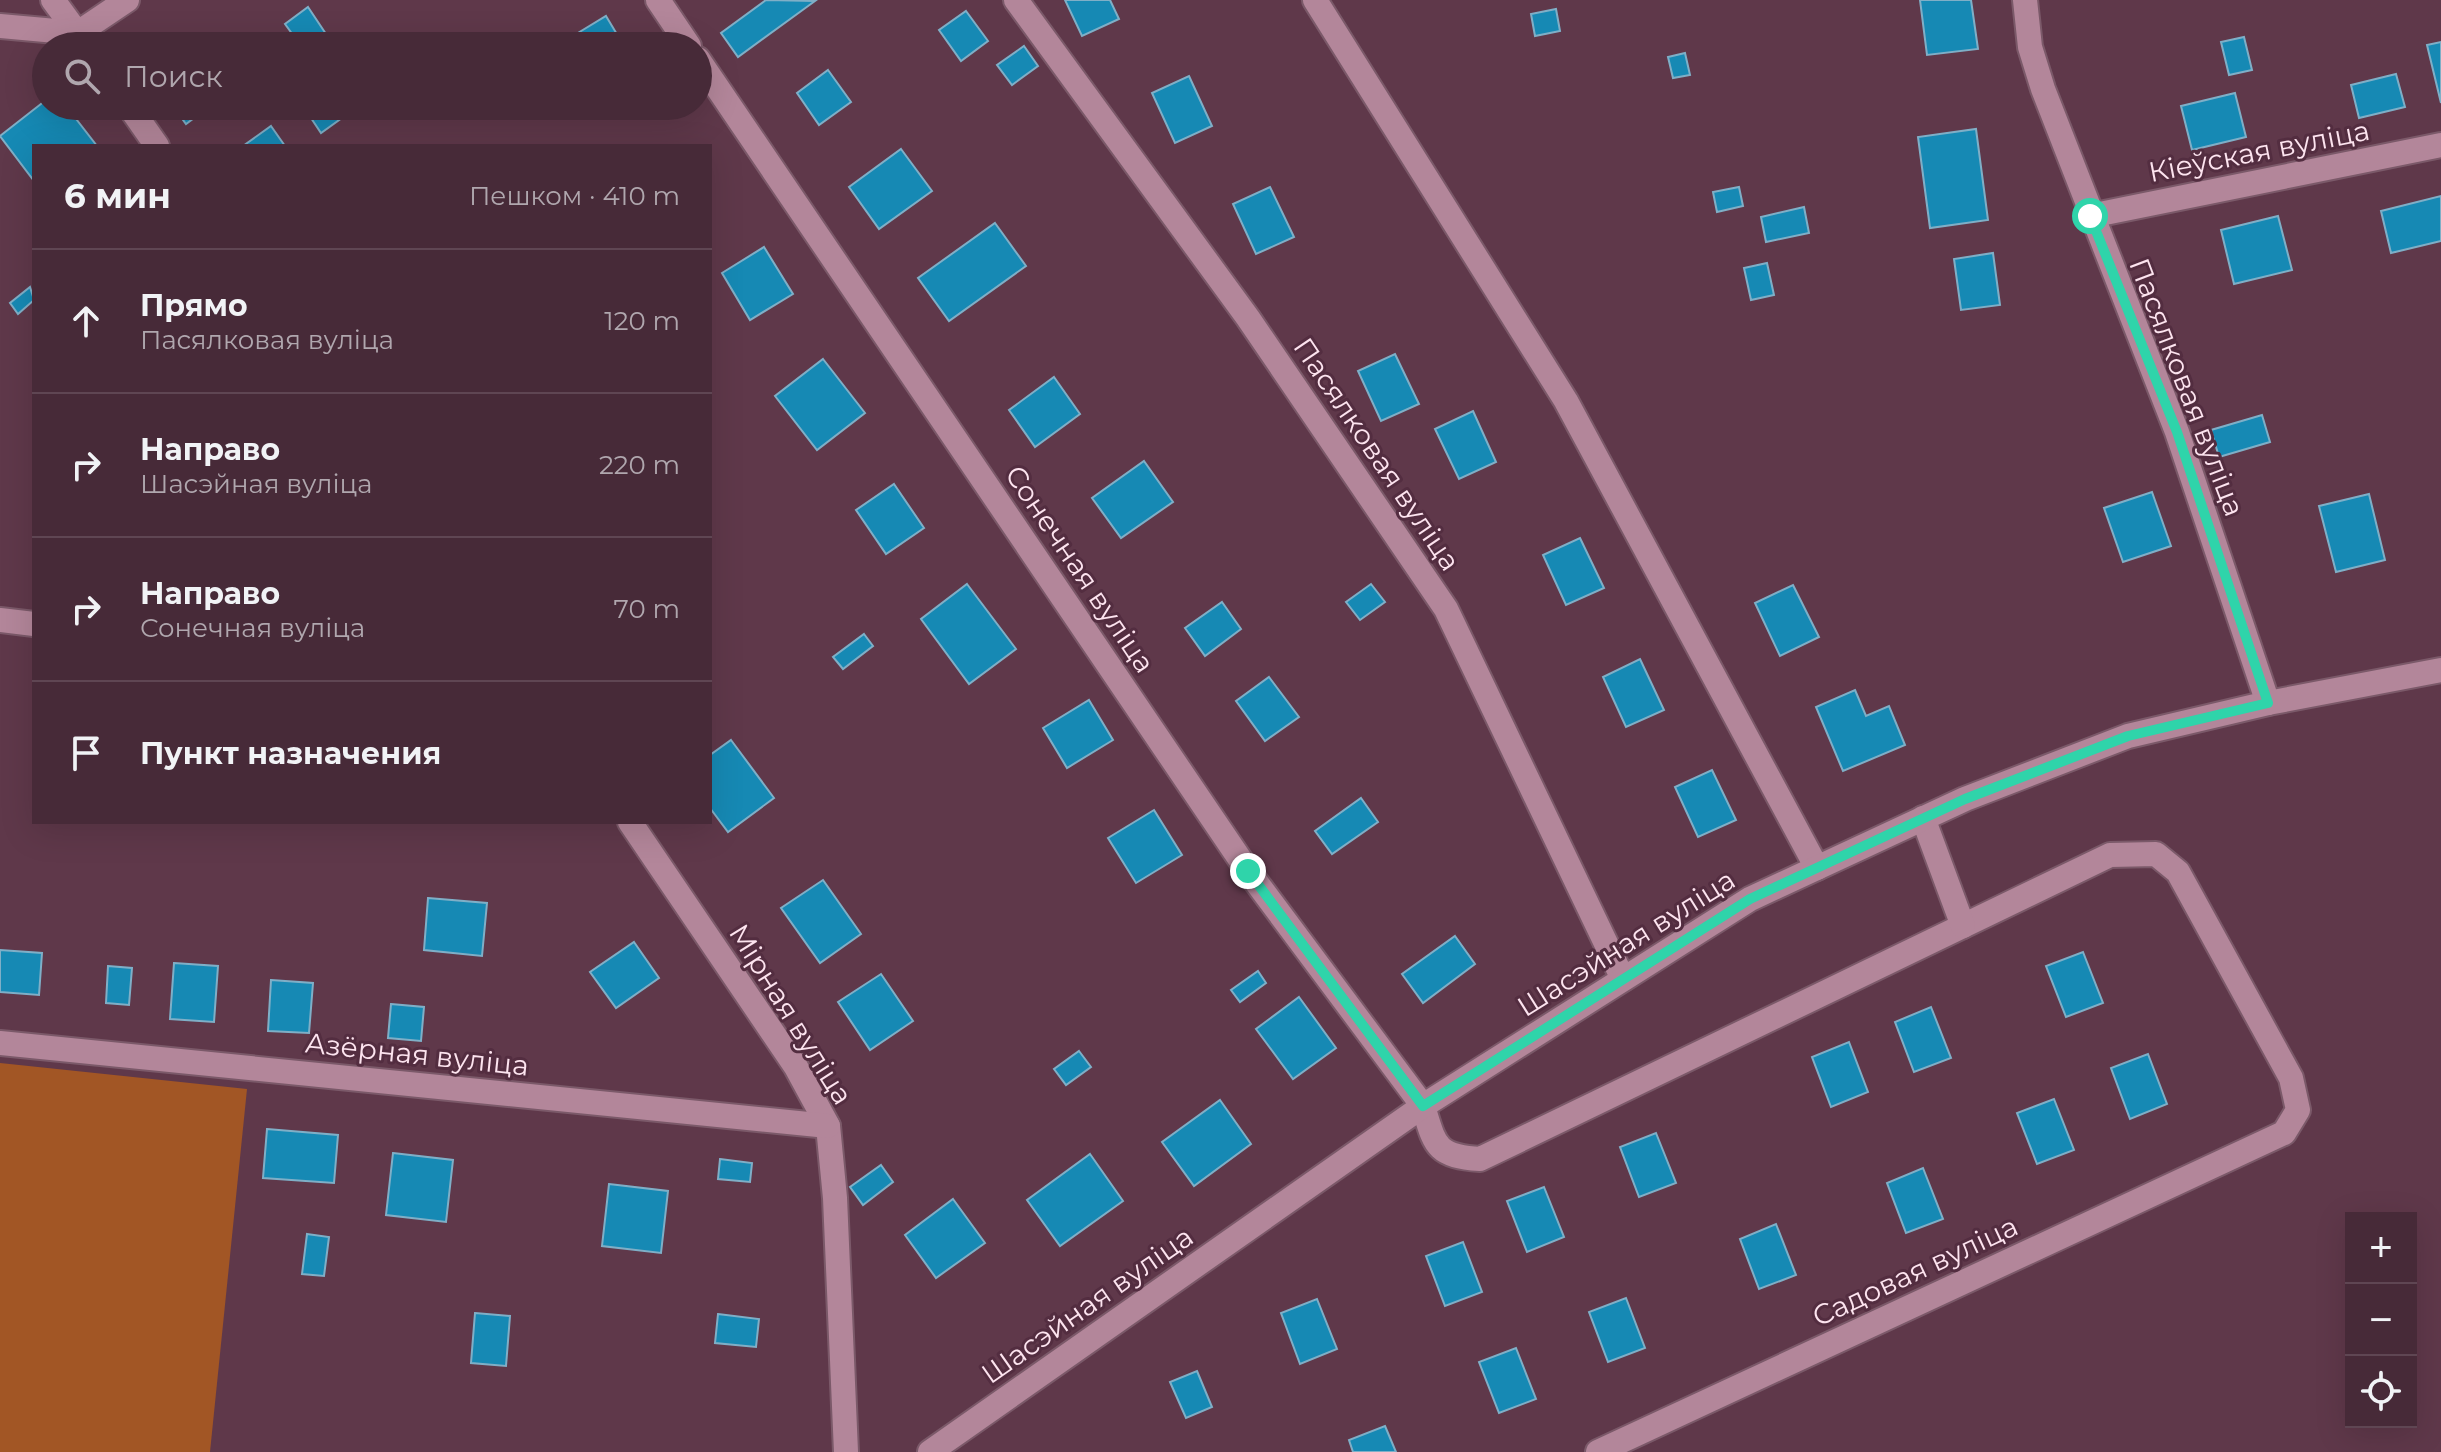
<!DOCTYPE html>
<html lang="ru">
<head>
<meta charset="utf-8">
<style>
	body { margin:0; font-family:Montserrat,sans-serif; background:#513643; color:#f1f3f6 }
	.controls { position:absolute; right:24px; bottom:24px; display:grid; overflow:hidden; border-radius:0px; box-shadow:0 8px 32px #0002 }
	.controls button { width:72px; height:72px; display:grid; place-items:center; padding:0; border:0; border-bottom:2px solid #5f4653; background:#472a38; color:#f1f3f6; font:40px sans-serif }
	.stop { position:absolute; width:24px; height:24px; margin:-18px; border:6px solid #2fd4aa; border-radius:50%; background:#fff }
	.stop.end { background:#2fd4aa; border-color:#fff; box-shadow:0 2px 8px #0008 }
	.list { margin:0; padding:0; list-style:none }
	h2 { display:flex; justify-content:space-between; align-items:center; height:104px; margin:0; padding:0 32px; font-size:34px }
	h2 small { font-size:26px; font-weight:400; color:#b0a7ae }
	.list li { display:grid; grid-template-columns:52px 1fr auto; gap:24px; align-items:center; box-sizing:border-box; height:144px; padding:0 32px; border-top:2px solid #5f4653 }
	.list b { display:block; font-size:30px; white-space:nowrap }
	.list p { margin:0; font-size:26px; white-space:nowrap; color:#b0a7ae }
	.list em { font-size:26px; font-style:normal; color:#b0a7ae }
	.icon { flex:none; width:44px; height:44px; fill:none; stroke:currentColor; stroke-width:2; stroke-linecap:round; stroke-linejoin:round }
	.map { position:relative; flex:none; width:2441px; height:1452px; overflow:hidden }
	.search { position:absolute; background:#472a38; box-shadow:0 8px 32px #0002; left:32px; top:32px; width:680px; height:88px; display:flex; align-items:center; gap:20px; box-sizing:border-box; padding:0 28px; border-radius:44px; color:#b0a7ae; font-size:30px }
	.panel { position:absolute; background:#472a38; box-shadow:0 8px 32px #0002; left:32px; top:144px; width:680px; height:680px; border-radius:0px }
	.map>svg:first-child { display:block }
	.green { fill:#a25625 }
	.building { fill:#1689b4; stroke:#7fafc7; stroke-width:2 }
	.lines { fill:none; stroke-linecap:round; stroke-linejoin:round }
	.street-casing { stroke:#7b5969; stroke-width:28 }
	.street { stroke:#b3869a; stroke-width:24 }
	.route { stroke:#2fd4aa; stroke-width:10 }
	.labels { text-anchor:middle; stroke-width:6; stroke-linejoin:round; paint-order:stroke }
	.street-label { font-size:28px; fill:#fde4ef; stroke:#532d40 }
</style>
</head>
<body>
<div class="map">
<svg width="2441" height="1452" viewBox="0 0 2441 1452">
	<rect width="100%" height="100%" fill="#5f384a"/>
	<path class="green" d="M0 1063 247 1089 210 1452H0Z"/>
	<g class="building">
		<path d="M766 0 815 1 738 57 721 33Z"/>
		<path d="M1065 0H1110L1119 19 1082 36Z"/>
		<path d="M1920 0H1971L1978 49 1927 55Z"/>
		<path d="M308 7 326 34 309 46H301L285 24Z"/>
		<path d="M1556 9 1560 31 1535 36 1531 14Z"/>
		<path d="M966 11 988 41 961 61 939 30Z"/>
		<path d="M606 16 624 46H572L568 39Z"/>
		<path d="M364 36 371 46H349Z"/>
		<path d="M2244 37 2252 70 2229 75 2221 42Z"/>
		<path d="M2441 42V103L2427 45Z"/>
		<path d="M1024 46 1038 66 1012 85 997 65Z"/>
		<path d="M1685 53 1690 75 1673 78 1668 57Z"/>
		<path d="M828 70 851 102 819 125 797 93Z"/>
		<path d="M2396 74 2405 107 2359 118 2351 85Z"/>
		<path d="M1189 76 1212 126 1175 143 1152 93Z"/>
		<path d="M2235 93 2246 137 2192 150 2181 106Z"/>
		<path d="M46 100V106H66L97 146H34V181L0 136Z"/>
		<path d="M173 106H210L186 124Z"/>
		<path d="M315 106H350L353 110 321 133 307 112Z"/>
		<path d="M271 126 285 146H243Z"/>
		<path d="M1976 129 1988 220 1930 228 1918 137Z"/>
		<path d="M901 149 932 191 879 229 849 187Z"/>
		<path d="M1270 187 1294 237 1256 254 1233 204Z"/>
		<path d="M1739 187 1743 206 1717 212 1713 192Z"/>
		<path d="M2441 196V241L2391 253 2381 211Z"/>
		<path d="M1804 207 1809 233 1766 242 1761 217Z"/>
		<path d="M2278 216 2292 270 2234 284 2221 230Z"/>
		<path d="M995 223 1026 266 949 321 918 278Z"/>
		<path d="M764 247 793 294 750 320 722 273Z"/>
		<path d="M1993 253 2000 305 1961 310 1954 259Z"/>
		<path d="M1767 263 1774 295 1751 300 1744 268Z"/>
		<path d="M30 287 34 300 18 314 10 303Z"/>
		<path d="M1395 354 1419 404 1381 421 1358 371Z"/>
		<path d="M823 359 865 413 817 450 775 396Z"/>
		<path d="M1054 377 1080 414 1035 447 1009 410Z"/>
		<path d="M1473 411 1496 462 1459 479 1435 429Z"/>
		<path d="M2262 415 2270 442 2219 457 2211 430Z"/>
		<path d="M1144 461 1173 502 1121 538 1092 498Z"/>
		<path d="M894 484 924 528 886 554 856 510Z"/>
		<path d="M2152 492 2171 546 2123 562 2104 508Z"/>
		<path d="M2369 494 2385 560 2336 572 2319 506Z"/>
		<path d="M1580 538 1604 588 1566 605 1543 555Z"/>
		<path d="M967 584 1016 649 969 684 921 619Z"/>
		<path d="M1371 584 1385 602 1360 620 1346 602Z"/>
		<path d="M1793 585 1819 637 1780 656 1755 603Z"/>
		<path d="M1222 602 1241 629 1205 656 1185 628Z"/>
		<path d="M864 634 873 646 843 669 833 657Z"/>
		<path d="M1640 659 1664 710 1626 727 1603 677Z"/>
		<path d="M1269 677 1299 717 1265 741 1236 701Z"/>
		<path d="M1855 690 1866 716 1889 706 1905 745 1843 771 1816 707Z"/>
		<path d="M1089 700 1113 740 1067 768 1043 728Z"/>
		<path d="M731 740 774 798 728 832 710 808V755Z"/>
		<path d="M1712 770 1736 820 1698 837 1675 787Z"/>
		<path d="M1361 798 1378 822 1332 854 1315 831Z"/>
		<path d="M1154 810 1182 855 1136 883 1108 838Z"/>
		<path d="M823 880 861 934 820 963 781 908Z"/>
		<path d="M428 898 487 903 482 956 424 950Z"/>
		<path d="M1455 936 1475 964 1423 1003 1402 974Z"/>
		<path d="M634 942 659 978 616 1008 590 972Z"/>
		<path d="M0 950 42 953 39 995 0 992Z"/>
		<path d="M2083 952 2103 1003 2066 1017 2046 966Z"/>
		<path d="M174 963 218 966 214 1022 170 1019Z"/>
		<path d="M108 966 132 968 129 1005 106 1003Z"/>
		<path d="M1258 971 1266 983 1240 1002 1231 990Z"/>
		<path d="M881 974 913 1021 870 1050 838 1002Z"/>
		<path d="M271 980 313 983 309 1033 268 1031Z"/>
		<path d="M1299 997 1336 1048 1293 1079 1256 1029Z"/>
		<path d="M391 1004 424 1007 421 1041 388 1038Z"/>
		<path d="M1931 1007 1951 1058 1914 1072 1895 1022Z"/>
		<path d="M1849 1042 1868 1092 1831 1107 1812 1057Z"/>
		<path d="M1079 1051 1091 1067 1066 1085 1054 1069Z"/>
		<path d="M2148 1054 2167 1104 2130 1119 2111 1068Z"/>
		<path d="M2054 1099 2074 1150 2037 1164 2017 1113Z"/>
		<path d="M1220 1100 1251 1144 1194 1186 1162 1142Z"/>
		<path d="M267 1129 338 1135 334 1183 263 1178Z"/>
		<path d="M1656 1133 1676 1183 1639 1197 1620 1147Z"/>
		<path d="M393 1153 453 1160 446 1222 386 1215Z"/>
		<path d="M1090 1154 1123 1201 1060 1246 1027 1200Z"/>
		<path d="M720 1159 752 1163 750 1182 718 1179Z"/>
		<path d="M881 1165 893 1182 863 1205 850 1187Z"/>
		<path d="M1923 1168 1943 1219 1906 1233 1887 1183Z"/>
		<path d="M609 1184 668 1191 661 1253 602 1246Z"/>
		<path d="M1544 1187 1564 1237 1527 1252 1507 1201Z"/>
		<path d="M953 1199 985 1243 936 1278 905 1235Z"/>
		<path d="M1776 1224 1796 1275 1759 1289 1740 1239Z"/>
		<path d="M307 1234 329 1237 324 1276 302 1274Z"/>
		<path d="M1463 1242 1482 1292 1445 1306 1426 1256Z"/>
		<path d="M1626 1298 1645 1348 1608 1362 1589 1312Z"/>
		<path d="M1317 1299 1337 1349 1300 1364 1281 1313Z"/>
		<path d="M475 1313 510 1316 506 1366 471 1363Z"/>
		<path d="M718 1314 759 1319 756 1347 715 1343Z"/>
		<path d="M1516 1348 1536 1399 1499 1413 1479 1362Z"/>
		<path d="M1197 1371 1212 1407 1186 1418 1170 1382Z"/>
		<path d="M1385 1426 1396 1452H1353L1349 1440Z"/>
	</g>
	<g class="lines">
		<defs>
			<g id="street">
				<path d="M53 0 83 41"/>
				<path d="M658 0 689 46"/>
				<path d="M1016 0 1248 318 1446 609 1623 979"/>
				<path d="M1315 0 1566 401 1817 868"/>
				<path d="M2025 0 2030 47 2043 89 2177 432 2268 703"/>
				<path d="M0 26 78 33 127 0"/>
				<path d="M698 59 1248 871 1423 1106C1435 1145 1435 1156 1480 1159L2110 855 2156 854 2178 872 2291 1078 2298 1110 2284 1133 1598 1452"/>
				<path d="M129 106 157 146"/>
				<path d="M2090 216 2441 145"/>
				<path d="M0 620 34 624"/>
				<path d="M1923 818 1963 926"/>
				<path d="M630 822 796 1067 828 1126 835 1198 846 1452"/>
				<path d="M0 1043 828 1126"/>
				<path d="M930 1452 1423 1106 1750 899 1965 799 2128 736 2268 703 2441 670"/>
			</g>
		</defs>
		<use href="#street" class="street-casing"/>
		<use href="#street" class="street"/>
	</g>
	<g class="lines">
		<path class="route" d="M1248 871 1423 1106 1750 899 1965 799 2128 736 2268 703 2177 432 2090 216"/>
	</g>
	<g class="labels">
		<g class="street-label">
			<text transform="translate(2259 151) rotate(-11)" y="10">Кіеўская вуліца</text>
			<text transform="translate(2187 387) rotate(69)" y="10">Пасялковая вуліца</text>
			<text transform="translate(1377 454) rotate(56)" y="10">Пасялковая вуліца</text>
			<text transform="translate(1080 569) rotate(56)" y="10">Сонечная вуліца</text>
			<text transform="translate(1626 943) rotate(-32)" y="10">Шасэйная вуліца</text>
			<text transform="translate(791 1014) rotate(58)" y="10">Мірная вуліца</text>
			<text transform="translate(417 1054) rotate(6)" y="10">Азёрная вуліца</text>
			<text transform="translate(1915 1271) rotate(-25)" y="10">Садовая вуліца</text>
			<text transform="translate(1087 1305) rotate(-35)" y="10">Шасэйная вуліца</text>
		</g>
	</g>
</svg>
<div class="controls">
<button>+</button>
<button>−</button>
<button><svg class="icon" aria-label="locate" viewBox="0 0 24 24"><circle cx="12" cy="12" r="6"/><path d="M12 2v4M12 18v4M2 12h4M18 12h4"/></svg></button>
</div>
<div class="stop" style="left:2090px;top:216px"></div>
<div class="stop end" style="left:1248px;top:871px"></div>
<div class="search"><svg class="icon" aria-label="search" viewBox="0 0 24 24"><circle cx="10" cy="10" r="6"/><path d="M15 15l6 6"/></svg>Поиск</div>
<section class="panel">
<h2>6 мин<small>Пешком · 410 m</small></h2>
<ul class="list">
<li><svg class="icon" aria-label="ahead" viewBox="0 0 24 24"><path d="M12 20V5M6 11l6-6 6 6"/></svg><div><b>Прямо</b><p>Пасялковая вуліца</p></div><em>120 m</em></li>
<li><svg class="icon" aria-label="right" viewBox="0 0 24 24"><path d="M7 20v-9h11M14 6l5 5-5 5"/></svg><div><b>Направо</b><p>Шасэйная вуліца</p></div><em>220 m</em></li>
<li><svg class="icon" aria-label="right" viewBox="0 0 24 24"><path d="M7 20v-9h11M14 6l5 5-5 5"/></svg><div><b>Направо</b><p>Сонечная вуліца</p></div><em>70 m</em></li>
<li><svg class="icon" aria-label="arrive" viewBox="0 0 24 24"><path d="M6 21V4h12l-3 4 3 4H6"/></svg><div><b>Пункт назначения</b></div></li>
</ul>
</section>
</div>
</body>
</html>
